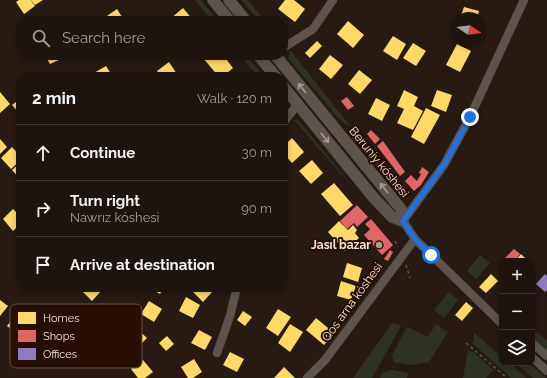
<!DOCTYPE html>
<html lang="en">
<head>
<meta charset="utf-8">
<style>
	body { margin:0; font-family:Raleway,sans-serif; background:#251d17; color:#f1f3f6 }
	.controls { position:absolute; right:12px; bottom:12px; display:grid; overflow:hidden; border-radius:8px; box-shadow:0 2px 6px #0003 }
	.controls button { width:36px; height:36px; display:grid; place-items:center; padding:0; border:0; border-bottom:1px solid #3b332e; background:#1d140e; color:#f1f3f6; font:20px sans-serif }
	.compass { position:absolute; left:451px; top:12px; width:36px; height:36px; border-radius:50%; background:#1d140e; box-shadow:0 2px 6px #0003; rotate:103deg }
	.stop { position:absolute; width:12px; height:12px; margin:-9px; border:3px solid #1a73e8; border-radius:50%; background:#fff }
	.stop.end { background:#1a73e8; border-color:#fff; box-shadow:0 1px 4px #0008 }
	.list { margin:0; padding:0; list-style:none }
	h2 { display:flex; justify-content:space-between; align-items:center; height:52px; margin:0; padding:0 16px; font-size:17px }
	h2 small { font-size:13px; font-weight:400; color:#a09e9e }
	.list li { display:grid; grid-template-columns:26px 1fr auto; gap:12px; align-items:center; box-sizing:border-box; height:56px; padding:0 16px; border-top:1px solid #3b332e }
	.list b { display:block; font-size:15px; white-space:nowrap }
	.list p { margin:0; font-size:13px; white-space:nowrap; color:#a09e9e }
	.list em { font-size:13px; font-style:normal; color:#a09e9e }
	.icon { flex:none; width:22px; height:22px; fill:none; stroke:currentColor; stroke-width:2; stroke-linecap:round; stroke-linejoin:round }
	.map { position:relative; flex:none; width:547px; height:378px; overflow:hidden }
	.search { position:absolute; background:#1d140e; box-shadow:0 2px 6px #0003; left:16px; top:16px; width:272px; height:44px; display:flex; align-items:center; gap:10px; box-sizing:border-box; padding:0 14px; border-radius:16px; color:#a09e9e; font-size:15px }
	.panel { position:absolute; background:#1d140e; box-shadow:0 2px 6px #0003; left:16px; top:72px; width:272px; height:220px; border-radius:16px }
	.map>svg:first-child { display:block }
	.green { fill:#2d3223 }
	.homes { fill:#ffd966 }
	.shops { fill:#e06666 }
	.offices { fill:#8e7cc3 }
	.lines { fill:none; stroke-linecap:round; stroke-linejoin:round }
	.street-casing { stroke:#413731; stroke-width:9 }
	.secondary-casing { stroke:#413731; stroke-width:12 }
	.path { stroke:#5e544e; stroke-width:1.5; stroke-dasharray:3 3; stroke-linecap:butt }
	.street { stroke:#5e544e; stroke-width:8 }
	.secondary { stroke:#5e544e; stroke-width:11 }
	.oneway { stroke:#aa9c94 }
	.route { stroke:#1a73e8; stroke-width:5 }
	.poi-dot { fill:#ad9d94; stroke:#260f02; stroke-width:1.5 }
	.labels { text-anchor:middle; stroke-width:4; stroke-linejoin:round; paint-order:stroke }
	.street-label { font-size:12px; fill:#f5e4da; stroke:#260f02 }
	.poi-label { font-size:12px; font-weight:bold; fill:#f5e4da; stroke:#260f02; text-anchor:end }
	.key { fill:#260f02; stroke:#644f43; stroke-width:1 }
	.key-label { font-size:11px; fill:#f5e4da }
</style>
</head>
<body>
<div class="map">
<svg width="547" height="378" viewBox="0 0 547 378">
	<rect width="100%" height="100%" fill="#271a12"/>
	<g class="green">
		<path d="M195 0H201L218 21H212Z"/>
		<path d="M241 0H248L265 21H259Z"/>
		<path d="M290 50 351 127 338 118 288 58Z"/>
		<path d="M240 55H246L264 77H258Z"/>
		<path d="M294 120 299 121 362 198Z"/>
		<path d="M364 143 403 190 399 192 373 161Z"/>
		<path d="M480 255 490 263 476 279 467 271Z"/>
		<path d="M449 292 458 300 444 318 434 310Z"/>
		<path d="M393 322 401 326 372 378H353Z"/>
		<path d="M436 324 448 332 429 362 411 365 394 362 392 355 407 327 428 337Z"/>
		<path d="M532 328 547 341V352L532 339Z"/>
		<path d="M474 333 502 357V363H509L527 378H511L473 344Z"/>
		<path d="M468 351 474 352 493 370 486 378H463Z"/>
		<path d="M516 363H529L546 378H533Z"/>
		<path d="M392 370 408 373 407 378H380L383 372Z"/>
	</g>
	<g class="homes">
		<path d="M19 0H31L35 6 24 14 16 2Z"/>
		<path d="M31 0H43L35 5Z"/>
		<path d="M285 0H294L305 9 295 22 278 9Z"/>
		<path d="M464 7 479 11 477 18H460Z"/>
		<path d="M183 8 194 21H172L170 19Z"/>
		<path d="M117 9 122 17 117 21H106L104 18Z"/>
		<path d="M69 16 72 21H60Z"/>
		<path d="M348 21 364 35 353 48 337 34Z"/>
		<path d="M393 36 406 44 397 60 383 51Z"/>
		<path d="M317 41 322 46 310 58 305 53Z"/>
		<path d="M413 43 426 51 416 66 403 58Z"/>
		<path d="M457 44 471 51 460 72 446 65Z"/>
		<path d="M45 55H61L63 58 50 64Z"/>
		<path d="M206 55H223L233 68 222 77H219L203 58Z"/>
		<path d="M330 55 343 65 331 79 319 69Z"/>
		<path d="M169 62 179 77H161L157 71Z"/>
		<path d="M106 66 113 77H94L92 74Z"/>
		<path d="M359 70 372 80 360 94 348 84Z"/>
		<path d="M404 90 418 97 414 106 423 111 413 130 397 123 404 109 397 106Z"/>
		<path d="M437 90 452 95 446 112 431 106Z"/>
		<path d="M0 92 10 104 0 113Z"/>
		<path d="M21 98V115L12 105Z"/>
		<path d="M376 98 390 105 382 121 368 114Z"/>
		<path d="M426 108 440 115 424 144 411 137Z"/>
		<path d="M292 138 304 152 292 163 283 153V147Z"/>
		<path d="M0 139 7 147 0 154Z"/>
		<path d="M12 147 21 157V160L11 169 1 158Z"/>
		<path d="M312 160 323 173 311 184 299 171Z"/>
		<path d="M21 162V180L12 170Z"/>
		<path d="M334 183 353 205 340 216 321 194Z"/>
		<path d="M13 209 21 217V223L13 231 3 219Z"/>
		<path d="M339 221 348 230 353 225 357 230 355 233 359 238 345 251 328 232Z"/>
		<path d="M21 231V241L16 236Z"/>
		<path d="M521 254 528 261H515Z"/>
		<path d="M347 263 362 268 358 282 343 277Z"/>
		<path d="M491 274 498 281 486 293 479 287Z"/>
		<path d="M341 281 356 286 351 300 337 296Z"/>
		<path d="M84 287H99L102 290 92 301 81 290Z"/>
		<path d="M147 287H164L160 294Z"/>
		<path d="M196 287H209L213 291 203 302 192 291Z"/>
		<path d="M186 297 200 305 193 318 179 311Z"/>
		<path d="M0 300 8 306 0 316Z"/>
		<path d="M149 301 162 309 154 322 141 314Z"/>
		<path d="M466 302 473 308 462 321 455 315Z"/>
		<path d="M278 309 291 317 278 336 266 328Z"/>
		<path d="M243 311 252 317 245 326 237 320Z"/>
		<path d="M16 314 28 324 19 335 7 326Z"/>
		<path d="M316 318 334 333 324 345 306 330Z"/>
		<path d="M290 324 303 332 290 352 278 343Z"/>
		<path d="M135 327 147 338 136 349 125 338Z"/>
		<path d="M199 330 212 337 205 350 191 343Z"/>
		<path d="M167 336 174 344 166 351 159 343Z"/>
		<path d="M230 352 244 359 237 372 223 365Z"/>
		<path d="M194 359 202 372 193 378H188L181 367Z"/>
		<path d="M143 360 153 372 145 378H138L131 369Z"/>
		<path d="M284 367 295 378H274Z"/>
	</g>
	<g class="shops">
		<path d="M347 97 354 106 348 110 341 101Z"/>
		<path d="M371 130 380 139 375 144 367 134Z"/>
		<path d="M383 141 405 172 400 176 377 146Z"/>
		<path d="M422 167 429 172 421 185 414 191 405 181 411 175 417 181 421 174 419 173Z"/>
		<path d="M357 205 368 217 357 227 354 223 347 229 340 221Z"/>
		<path d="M371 219 393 245 382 255 364 235 370 229 365 224Z"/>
		<path d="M514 249 520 254 515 261H508L505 258Z"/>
		<path d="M390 250 393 252 388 261 384 259Z"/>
	</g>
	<path class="offices" d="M545 274 547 276V290L545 292 536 284Z"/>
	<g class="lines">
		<defs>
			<g id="street">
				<path d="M283 48 313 29 333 0"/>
				<path d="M283 123 298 104"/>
				<path d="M502 324 415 239 403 221 444 165 470 117 524 0"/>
				<path d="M532 343 547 356"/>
				<path d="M217 353 230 316 237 287"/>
				<path d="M532 357 547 371"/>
				<path d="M307 378 325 360 415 239"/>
			</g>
			<g id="secondary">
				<path d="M213 0 230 21"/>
				<path d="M229 0 246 21"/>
				<path d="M258 55 276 77"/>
				<path d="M275 55 401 209 403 221"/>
				<path d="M283 86 373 197 392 217 403 221"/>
			</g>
		</defs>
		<use href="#street" class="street-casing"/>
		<use href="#secondary" class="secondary-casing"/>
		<g class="path">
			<path d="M395 241 398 247"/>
			<path d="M406 265 410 278"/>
			<path d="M466 343 507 378"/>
		</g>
		<use href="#street" class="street"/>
		<use href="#secondary" class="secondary"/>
	</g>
	<defs><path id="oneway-shaft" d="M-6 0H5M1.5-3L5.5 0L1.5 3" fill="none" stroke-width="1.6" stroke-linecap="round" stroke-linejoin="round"/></defs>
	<g class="oneway">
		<use href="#oneway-shaft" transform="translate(302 88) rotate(-129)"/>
		<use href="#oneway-shaft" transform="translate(325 138) rotate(51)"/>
		<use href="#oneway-shaft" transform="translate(384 188) rotate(-129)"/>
	</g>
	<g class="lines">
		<path class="route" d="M431 255 415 239 403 221 444 165 470 117"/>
	</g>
	<circle class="poi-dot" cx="379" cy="245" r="4"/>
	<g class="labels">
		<g class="street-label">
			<text transform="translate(379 162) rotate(51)" y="4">Beruniy kóshesi</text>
			<text transform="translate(352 302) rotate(-54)" y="4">Qos arna kóshesi</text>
		</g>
		<g class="poi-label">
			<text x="371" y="249">Jasıl bazar</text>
		</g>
	</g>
	<rect x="10" y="304" width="132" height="64" rx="6" class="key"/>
	<rect x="18" y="312" width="18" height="12" fill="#ffd966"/>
	<rect x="18" y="330" width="18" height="12" fill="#e06666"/>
	<rect x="18" y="348" width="18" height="12" fill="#8e7cc3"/>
	<g class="key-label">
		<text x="43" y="322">Homes</text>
		<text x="43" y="340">Shops</text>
		<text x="43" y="358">Offices</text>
	</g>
</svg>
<div class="controls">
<button>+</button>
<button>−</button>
<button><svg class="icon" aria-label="layers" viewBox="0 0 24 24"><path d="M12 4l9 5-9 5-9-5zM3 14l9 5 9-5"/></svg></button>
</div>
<svg class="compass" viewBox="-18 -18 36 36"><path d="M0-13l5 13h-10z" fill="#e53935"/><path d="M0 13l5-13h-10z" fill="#a09e9e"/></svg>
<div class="stop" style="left:431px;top:255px"></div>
<div class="stop end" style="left:470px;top:117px"></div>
<div class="search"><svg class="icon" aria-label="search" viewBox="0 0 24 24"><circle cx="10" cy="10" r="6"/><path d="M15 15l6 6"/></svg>Search here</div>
<section class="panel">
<h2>2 min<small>Walk · 120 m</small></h2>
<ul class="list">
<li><svg class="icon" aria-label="ahead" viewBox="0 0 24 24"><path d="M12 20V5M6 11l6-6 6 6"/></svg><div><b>Continue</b></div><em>30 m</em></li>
<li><svg class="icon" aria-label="right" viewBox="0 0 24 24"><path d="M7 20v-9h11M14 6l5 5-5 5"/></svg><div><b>Turn right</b><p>Nawrız kóshesi</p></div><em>90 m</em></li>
<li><svg class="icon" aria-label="arrive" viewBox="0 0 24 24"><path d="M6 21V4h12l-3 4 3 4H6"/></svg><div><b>Arrive at destination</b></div></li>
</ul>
</section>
</div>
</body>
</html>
